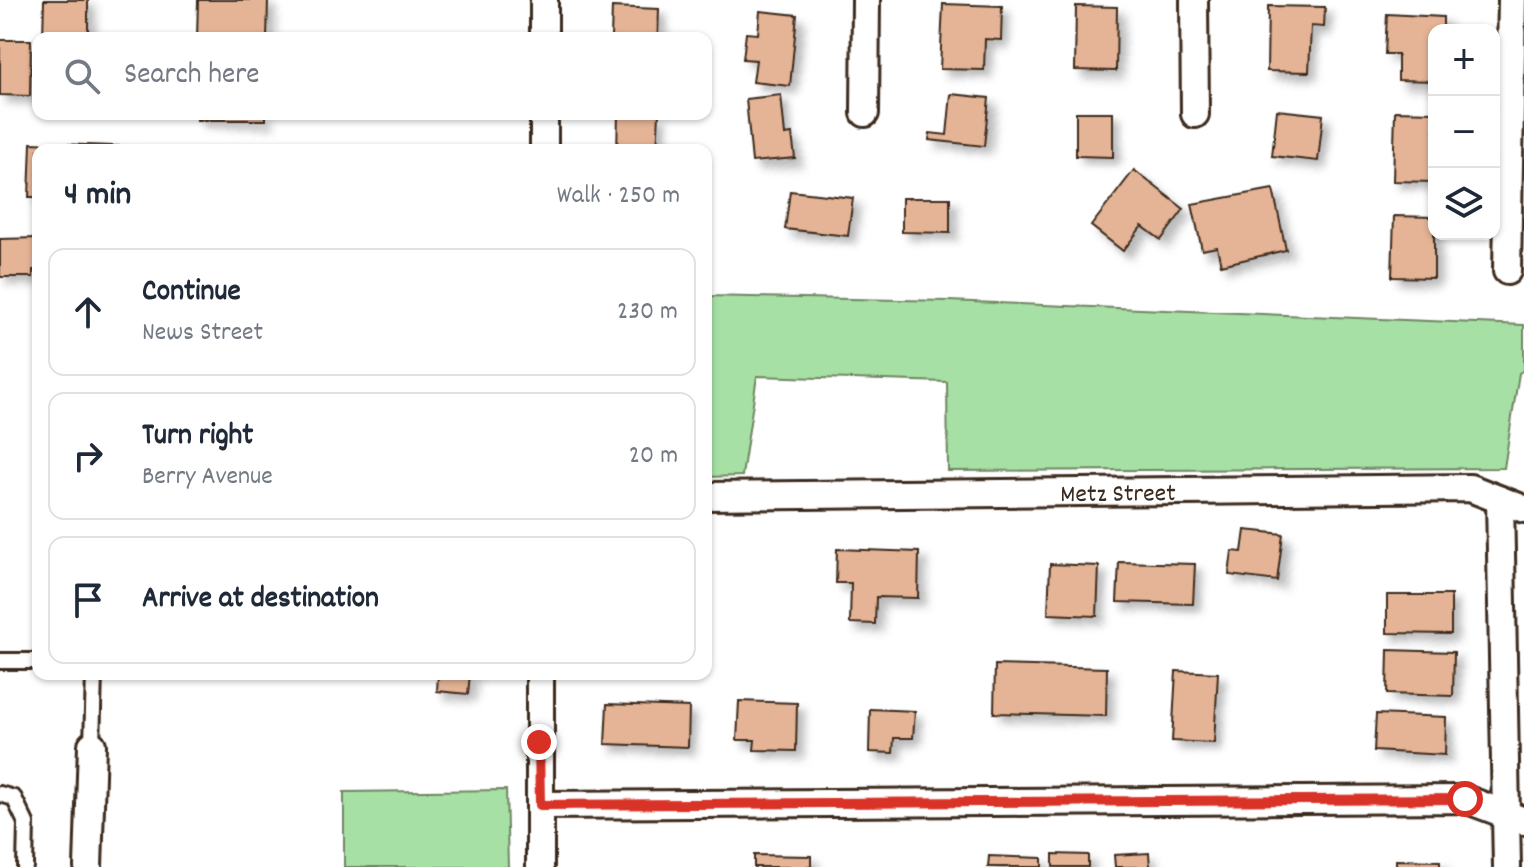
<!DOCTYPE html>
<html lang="en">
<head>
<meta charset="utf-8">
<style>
	body { margin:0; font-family:Dekko,sans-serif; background:#f2f2f3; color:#1f2937 }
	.controls { position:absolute; right:24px; top:24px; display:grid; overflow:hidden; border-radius:16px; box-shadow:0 2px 6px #0004 }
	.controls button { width:72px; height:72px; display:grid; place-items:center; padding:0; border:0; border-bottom:2px solid #e0e1e3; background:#fff; color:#1f2937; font:40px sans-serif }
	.stop { position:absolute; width:24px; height:24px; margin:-18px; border:6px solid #d93025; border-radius:50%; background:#fff }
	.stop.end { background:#d93025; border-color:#fff; box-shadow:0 2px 8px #0008 }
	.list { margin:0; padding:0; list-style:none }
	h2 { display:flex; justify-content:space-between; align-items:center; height:104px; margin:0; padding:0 32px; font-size:34px }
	h2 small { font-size:26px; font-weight:400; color:#747a83 }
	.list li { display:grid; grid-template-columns:52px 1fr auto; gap:24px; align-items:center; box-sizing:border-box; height:128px; margin:0 16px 16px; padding:0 16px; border:2px solid #e0e1e3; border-radius:16px }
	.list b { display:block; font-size:30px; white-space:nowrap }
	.list p { margin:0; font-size:26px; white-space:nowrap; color:#747a83 }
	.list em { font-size:26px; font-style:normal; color:#747a83 }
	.icon { flex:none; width:44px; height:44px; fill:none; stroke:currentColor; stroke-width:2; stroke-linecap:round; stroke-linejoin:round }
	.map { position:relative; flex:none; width:1524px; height:867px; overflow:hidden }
	.search { position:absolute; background:#fff; box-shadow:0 2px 6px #0004; left:32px; top:32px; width:680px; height:88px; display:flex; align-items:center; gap:20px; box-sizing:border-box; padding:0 28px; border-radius:16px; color:#747a83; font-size:30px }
	.panel { position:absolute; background:#fff; box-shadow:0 2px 6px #0004; left:32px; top:144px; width:680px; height:536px; border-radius:16px }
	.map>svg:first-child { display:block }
	.green { fill:#a6e0a5; stroke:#708562; stroke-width:2 }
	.building { fill:#e5b496; stroke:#3b2a1e; stroke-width:2; filter:url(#shadow) }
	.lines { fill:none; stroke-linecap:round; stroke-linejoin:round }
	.service-casing { stroke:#3b2a1e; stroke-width:20 }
	.minor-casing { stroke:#3b2a1e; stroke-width:32 }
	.service { stroke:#fff; stroke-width:14 }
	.minor { stroke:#fff; stroke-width:26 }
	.route { stroke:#d93025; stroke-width:10 }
	.labels { text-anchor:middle; stroke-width:7; stroke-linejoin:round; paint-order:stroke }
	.street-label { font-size:26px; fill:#3b2a1e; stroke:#fff }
</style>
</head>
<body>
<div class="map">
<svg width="1524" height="867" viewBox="0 0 1524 867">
	<defs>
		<filter id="shadow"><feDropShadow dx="7" dy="7" stdDeviation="4" flood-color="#0004"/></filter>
	</defs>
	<rect width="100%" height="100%" fill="#fff"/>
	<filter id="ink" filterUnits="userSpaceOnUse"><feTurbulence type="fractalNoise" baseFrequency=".0125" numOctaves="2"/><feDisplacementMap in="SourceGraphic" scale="16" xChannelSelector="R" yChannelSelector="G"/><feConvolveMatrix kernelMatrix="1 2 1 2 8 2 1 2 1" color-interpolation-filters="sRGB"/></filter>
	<g filter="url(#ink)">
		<g class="green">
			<path d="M706 296 949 301 1524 325V370L1519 373 1504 468 948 471 947 382 757 376 742 476 706 477Z"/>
			<path d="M506 790 508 867H344V792Z"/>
		</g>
		<g class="building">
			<path d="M44 0H88V38H43Z"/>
			<path d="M198 0H268L267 38H197Z"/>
			<path d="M943 4 1002 6 1001 40 985 39 984 70 940 69Z"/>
			<path d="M1076 6 1117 7 1116 71 1075 70Z"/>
			<path d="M1268 6 1325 7 1324 27 1311 26 1309 72 1267 71Z"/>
			<path d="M612 7 659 9 658 38H611Z"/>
			<path d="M760 11 797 15 790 86 753 82 756 60 743 59 746 33 758 34Z"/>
			<path d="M1387 14 1443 17V30H1434V81L1398 80V54H1385Z"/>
			<path d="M0 40H31L30 96 0 95Z"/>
			<path d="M951 94 989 98 984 146 929 140 930 133 947 135Z"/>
			<path d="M781 95 785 135 792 134 795 158 752 162 746 99Z"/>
			<path d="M1277 110 1323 115 1318 161 1272 156Z"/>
			<path d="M1395 111 1434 112V182L1393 181Z"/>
			<path d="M1076 112H1113V157L1076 156Z"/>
			<rect x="197" y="114" width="69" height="6"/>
			<path d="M618 114H659L657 150H617Z"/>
			<path d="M31 143 138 147 137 150H38V197H29Z"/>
			<path d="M1134 170 1184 209 1161 240 1142 226 1123 251 1091 226Z"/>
			<path d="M1273 189 1286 250 1221 265 1217 247 1202 250 1192 204Z"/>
			<path d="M790 191 853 198 848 236 785 229Z"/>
			<path d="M902 198H950V233L902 232Z"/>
			<path d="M1394 216 1434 217V278L1392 277Z"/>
			<path d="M38 238V270H33V277H0V239Z"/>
			<path d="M1245 530 1283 534 1277 581 1229 575 1232 551 1242 552Z"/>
			<path d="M837 549 919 552 918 598 876 597 875 624 850 623 851 583H836Z"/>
			<path d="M1119 562 1195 564 1193 604 1117 602Z"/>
			<path d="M1050 564 1099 566 1097 616 1048 614Z"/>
			<path d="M1387 595H1451V634L1387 633Z"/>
			<path d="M1388 650 1454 652 1453 696 1387 694Z"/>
			<path d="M995 665 1107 668 1106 716 994 713Z"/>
			<path d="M1176 671 1218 673 1214 743 1172 741Z"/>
			<path d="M438 674H470L468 694 437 691Z"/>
			<path d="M739 701 797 703 796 751 754 750 755 740H737Z"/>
			<path d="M607 704 689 707 688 747 605 744Z"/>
			<path d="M870 709 915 711 913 738H894L893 753 869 752Z"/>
			<path d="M1376 714 1446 717 1445 755 1374 751Z"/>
			<path d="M1149 853 1150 867H1115L1114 855Z"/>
			<path d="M1053 854 1088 855V867H1053Z"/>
			<path d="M754 855 811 856V867H754Z"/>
			<path d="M989 856 1042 858V867H988Z"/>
			<path d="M1396 860 1440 861V867H1396Z"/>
		</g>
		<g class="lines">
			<defs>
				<g id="service">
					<path d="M0 661H38"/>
					<path d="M92 745 94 674"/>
					<path d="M0 794 14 798 26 823 25 867"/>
				</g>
				<g id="minor">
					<path d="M1194 0 1195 114"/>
					<path d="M544 38V0"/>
					<path d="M865 113 866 0"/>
					<path d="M544 150V114"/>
					<path d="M1507 271 1512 0"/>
					<path id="s1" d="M706 496 1470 488 1524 509"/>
					<path d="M1500 500 1507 867"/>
					<path d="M540 674V867"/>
					<path d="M540 805 1465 799 1524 821"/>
					<path d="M88 867 92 745"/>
				</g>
			</defs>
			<use href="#service" class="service-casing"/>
			<use href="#minor" class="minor-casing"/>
			<use href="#service" class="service"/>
			<use href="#minor" class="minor"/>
		</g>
	</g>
	<g class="lines" filter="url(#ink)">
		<path class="route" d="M539 742 540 805 1465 799"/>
	</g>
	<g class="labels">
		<g class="street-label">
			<text dy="9" stroke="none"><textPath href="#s1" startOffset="412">Metz Street</textPath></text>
		</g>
	</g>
</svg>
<div class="controls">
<button>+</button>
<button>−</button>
<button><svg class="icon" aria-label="layers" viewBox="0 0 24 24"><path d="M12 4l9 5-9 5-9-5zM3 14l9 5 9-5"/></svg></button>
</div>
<div class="stop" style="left:1465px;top:799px"></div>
<div class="stop end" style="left:539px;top:742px"></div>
<div class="search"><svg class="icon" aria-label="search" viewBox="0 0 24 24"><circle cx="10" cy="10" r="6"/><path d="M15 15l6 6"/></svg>Search here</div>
<section class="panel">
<h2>4 min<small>Walk · 250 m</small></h2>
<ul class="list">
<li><svg class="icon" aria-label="ahead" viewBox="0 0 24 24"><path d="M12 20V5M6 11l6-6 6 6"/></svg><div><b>Continue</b><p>News Street</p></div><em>230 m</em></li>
<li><svg class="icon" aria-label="right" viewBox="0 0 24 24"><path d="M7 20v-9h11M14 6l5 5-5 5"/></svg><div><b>Turn right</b><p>Berry Avenue</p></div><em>20 m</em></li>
<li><svg class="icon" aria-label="arrive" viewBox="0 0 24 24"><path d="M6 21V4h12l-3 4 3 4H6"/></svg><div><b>Arrive at destination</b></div></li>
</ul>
</section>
</div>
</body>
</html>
